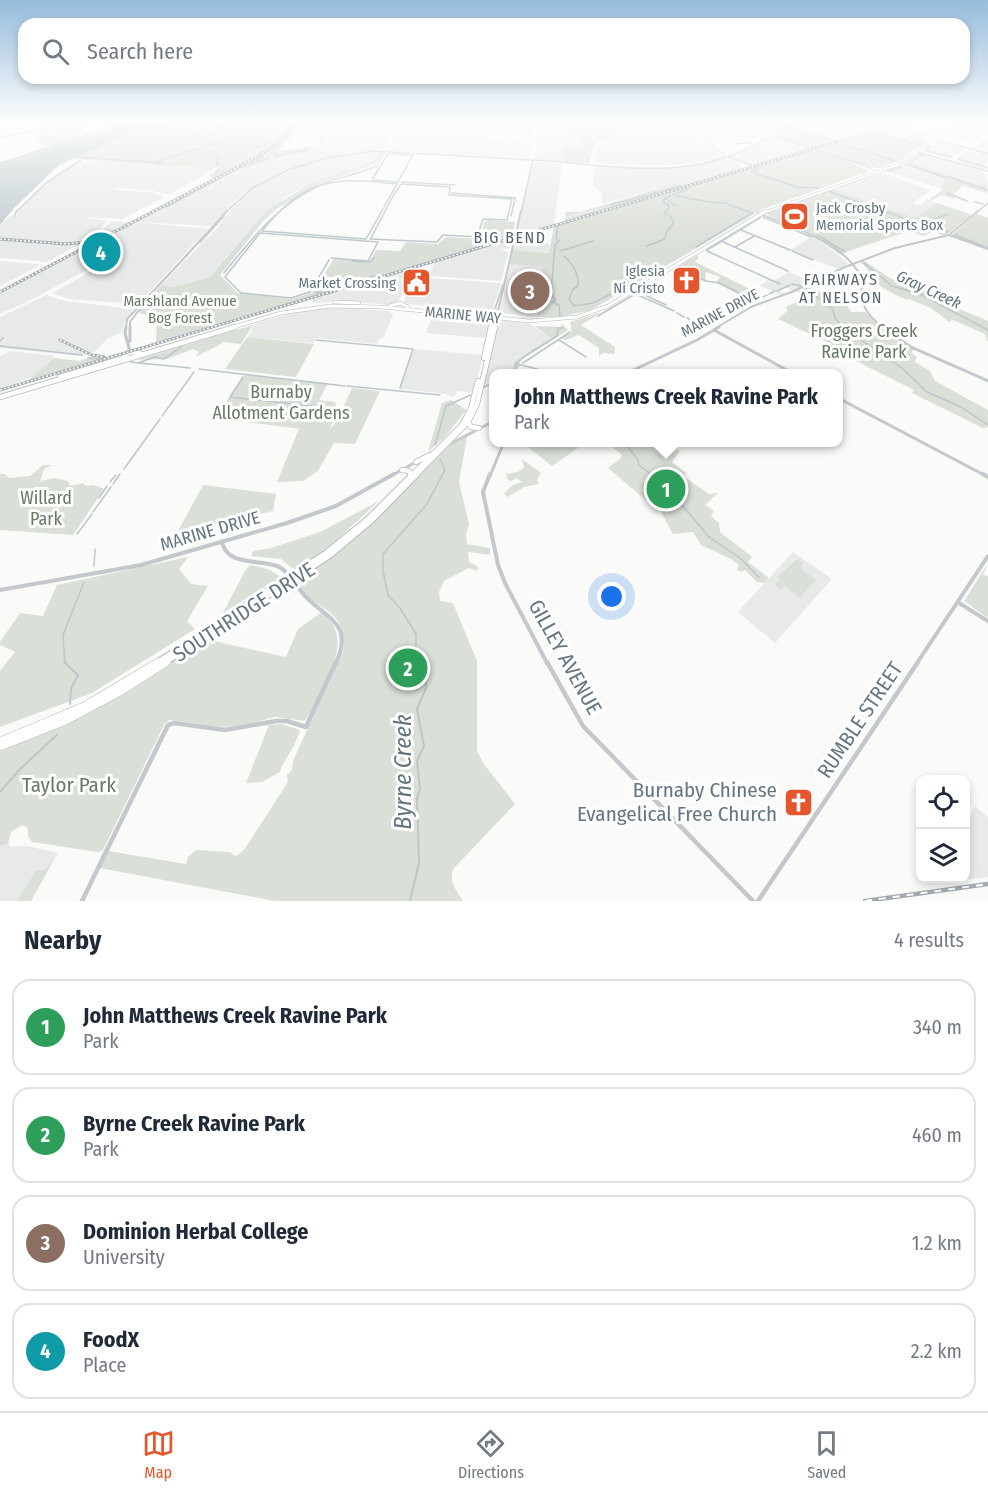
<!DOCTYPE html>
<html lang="en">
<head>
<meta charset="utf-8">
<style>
	body { margin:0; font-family:"Fira Sans Condensed",sans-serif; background:#f2f2f3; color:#1f2937 }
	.controls { position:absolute; right:18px; bottom:18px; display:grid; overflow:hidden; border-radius:12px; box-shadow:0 3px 9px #0003 }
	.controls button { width:54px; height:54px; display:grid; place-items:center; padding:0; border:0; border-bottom:2px solid #e0e1e3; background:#fff; color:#1f2937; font:30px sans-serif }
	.you { position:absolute; left:612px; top:597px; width:21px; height:21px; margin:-15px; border:4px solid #fff; border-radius:50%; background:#1a73e8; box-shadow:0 0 0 9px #1a73e833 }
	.badge { display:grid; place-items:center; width:39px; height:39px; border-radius:50%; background:#e4572e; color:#fff; font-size:20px; font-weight:700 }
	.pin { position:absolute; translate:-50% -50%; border:3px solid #fff; box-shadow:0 2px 6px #0006 }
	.popup { position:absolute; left:489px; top:369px; width:354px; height:78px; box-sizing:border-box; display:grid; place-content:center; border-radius:12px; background:#fff; filter:drop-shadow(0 2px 4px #0005); font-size:20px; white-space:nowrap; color:#747a83 }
	.popup b { font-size:22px; color:#1f2937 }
	.popup::after { content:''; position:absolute; left:50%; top:100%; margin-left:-12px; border:12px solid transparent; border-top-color:#fff }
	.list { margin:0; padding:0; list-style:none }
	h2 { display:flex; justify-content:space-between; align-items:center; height:78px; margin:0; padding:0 24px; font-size:26px }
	h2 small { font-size:20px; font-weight:400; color:#747a83 }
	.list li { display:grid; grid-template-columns:39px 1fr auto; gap:18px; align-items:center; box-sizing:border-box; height:96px; margin:0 12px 12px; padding:0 12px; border:2px solid #e0e1e3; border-radius:18px }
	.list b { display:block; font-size:22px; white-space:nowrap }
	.list p { margin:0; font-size:20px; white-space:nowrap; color:#747a83 }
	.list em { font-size:20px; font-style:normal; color:#747a83 }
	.icon { flex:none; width:33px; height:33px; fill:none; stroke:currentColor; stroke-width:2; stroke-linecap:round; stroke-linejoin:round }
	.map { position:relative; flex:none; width:988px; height:901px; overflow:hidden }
	.search { position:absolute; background:#fff; box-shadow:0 3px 9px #0003; left:18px; right:18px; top:18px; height:66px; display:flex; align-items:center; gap:15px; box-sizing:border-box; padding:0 21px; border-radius:18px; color:#747a83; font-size:22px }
	.sheet { height:510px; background:#fff }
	nav { display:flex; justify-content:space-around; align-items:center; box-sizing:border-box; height:84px; border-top:2px solid #e0e1e3; background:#fff; font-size:16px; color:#747a83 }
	nav a { display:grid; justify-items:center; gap:3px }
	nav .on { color:#e4572e }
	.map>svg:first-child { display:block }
	.built { fill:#e8e9e9 }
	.green { fill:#dadfd7; fill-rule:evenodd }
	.water { fill:#bbc7cb }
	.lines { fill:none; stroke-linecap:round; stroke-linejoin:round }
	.stream-far1 { stroke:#bbc7cb; stroke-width:1.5 }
	.stream { stroke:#bbc7cb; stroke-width:2 }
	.major-far4-casing { stroke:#b5babe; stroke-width:3 }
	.major-far3-casing { stroke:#b5babe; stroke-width:4 }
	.major-far2-casing { stroke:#b5babe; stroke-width:6 }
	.major-far1-casing { stroke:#b5babe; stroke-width:7 }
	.major-casing { stroke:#b5babe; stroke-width:8 }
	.minor-far4 { stroke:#c3c8cc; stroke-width:1.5 }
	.minor-far3 { stroke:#c3c8cc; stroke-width:2 }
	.minor-far2 { stroke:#c3c8cc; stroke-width:3 }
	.minor-far1 { stroke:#c3c8cc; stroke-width:4 }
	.minor { stroke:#c3c8cc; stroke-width:4.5 }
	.major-far4 { stroke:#fff; stroke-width:2 }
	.major-far3 { stroke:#fff; stroke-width:3 }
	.major-far2 { stroke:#fff; stroke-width:4.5 }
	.major-far1 { stroke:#fff; stroke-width:5 }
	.major { stroke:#fff; stroke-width:7 }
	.rail-far1-casing { stroke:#a2aab0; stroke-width:3 }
	.rail-casing { stroke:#a2aab0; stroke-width:4.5 }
	.rail-far1 { stroke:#fff; stroke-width:1.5; stroke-dasharray:2; stroke-linecap:butt }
	.rail { stroke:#fff; stroke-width:2; stroke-dasharray:7; stroke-linecap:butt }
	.labels { text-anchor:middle; stroke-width:6; stroke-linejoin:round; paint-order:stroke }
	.far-poi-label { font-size:15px; fill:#657683; stroke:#fff; text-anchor:end }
	.far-park-label { font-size:15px; fill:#687a64; stroke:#fff }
	.far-street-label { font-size:15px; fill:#657683; stroke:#fff }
	.far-neighbourhood-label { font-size:16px; letter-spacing:1.5px; fill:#57646e; stroke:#fff }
	.far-water-label { font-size:16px; font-style:italic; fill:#60757c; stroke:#fff }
	.park-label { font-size:18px; fill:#687a64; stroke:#fff }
	.street-label { font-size:18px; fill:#657683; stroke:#fff }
	.near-street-label { font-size:21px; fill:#657683; stroke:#fff }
	.near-park-label { font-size:21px; fill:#687a64; stroke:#fff }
	.near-poi-label { font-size:21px; fill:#657683; stroke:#fff; text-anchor:end }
	.near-water-label { font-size:24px; font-style:italic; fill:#60757c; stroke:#fff }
</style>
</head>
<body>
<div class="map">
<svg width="988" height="901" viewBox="0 0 988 901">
	<rect width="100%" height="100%" fill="#fafaf8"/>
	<g class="built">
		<path d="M326 121 401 122 382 150 357 152 329 157 270 177 243 193 211 226 135 222 208 229 138 304 69 299 52 293 106 263 103 261 31 300 0 314V291L104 237 98 236 111 221 133 222 255 158 216 181 252 166 323 145 326 142Z"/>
		<path d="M403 121 469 124 463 135 430 132 400 131 531 140 533 145 528 159 385 151Z"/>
		<path d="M810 121H837L868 130 872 129 842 121H909L903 123 913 126 902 130 911 129 928 133 931 130 928 129 935 125 948 129 931 138 932 139 928 142 911 137 906 139 875 131 814 149 811 148 834 141 790 126 807 122 830 130H835Z"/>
		<path d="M969 121 988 125V135L980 136 974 143 957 138 960 135 951 132 955 130 977 136 955 129Z"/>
		<path d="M473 124 533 128V138L467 135Z"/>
		<path d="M711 126 732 127 765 135 751 142H710L692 127Z"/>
		<path d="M688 127 699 137 700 143 658 148 706 143 724 157 709 161 662 166 595 163 597 146 609 138 626 134Z"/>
		<path d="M537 134 583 136 581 149 563 155 562 162 536 160 534 159Z"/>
		<path d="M770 136 811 150 512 239 509 249H500L508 252 501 281 430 276 434 262 409 270 412 275 398 302 390 305 345 301 313 303 312 299 0 391V389L516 236 534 162 562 163 554 225 684 186 675 184 602 204V192L593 186 595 165 664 168 706 163 727 158 740 163 741 169 754 165 730 156Z"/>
		<path d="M988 137V160L981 168 955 160Z"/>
		<path d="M938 141 943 142 966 149 951 159 923 150Z"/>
		<path d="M368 152H380L369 164 295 191 268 209 210 277 174 287 161 285 217 228 243 196 256 186 302 166 340 156Z"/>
		<path d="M920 152 983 170 988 182 987 185 984 188 947 177 944 179 942 189 888 172 886 170Z"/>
		<path d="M79 161 183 165 213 170 169 195 150 190 115 188V190L151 192 165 197 122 219 83 217 107 221 93 237 47 262 0 258V226L8 217 17 216V211L47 183Z"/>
		<path d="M880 172 931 190 914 202 915 204 922 205 926 199 937 203 915 218 830 188Z"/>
		<path d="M532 236 550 245 549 253 513 250 515 241Z"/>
		<path d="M813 236 842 258 848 264 838 269 790 250Z"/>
		<path d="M0 261 37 264 40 265 0 286Z"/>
		<path d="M510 264 544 267 537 317 500 313Z"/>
		<path d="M789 272 812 282 793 291 786 287 779 290 785 294 781 295 760 286 769 279 773 281Z"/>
		<path d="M415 277 499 283 501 284 492 310 488 313 460 311 404 303 412 279Z"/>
		<path d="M46 295 65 301 133 309 125 321 122 332 107 339 94 352 84 356 0 348V317Z"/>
		<path d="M329 307 389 311 393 314 384 337 377 341 378 344 316 338 313 343 248 337 255 323 300 311Z"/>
		<path d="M433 314 485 319 489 324 487 338 426 333Z"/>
		<path d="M506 321 529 323 551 338 513 361 512 369 504 373 494 374 493 379 482 386 496 327 499 322Z"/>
		<path d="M413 349 483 355 474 393 458 391 453 397 446 394 399 389Z"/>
		<path d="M10 351 55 356 34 377 0 388V356Z"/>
		<path d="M793 552 832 579 775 643 738 612Z"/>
		<path d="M975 806 988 817V877L949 882 947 879 966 878V827Z"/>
		<path d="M8 844 11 847 27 846 58 853 31 901H0V846Z"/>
	</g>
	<g class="green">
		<path d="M73 121H90L80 125 87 132 44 147 33 133 36 132 35 130 48 127 51 131H53V129L56 127 54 125Z"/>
		<path d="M208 121H325L326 142 323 145 310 148 311 151 281 157 214 179 209 175 219 168 218 167 213 168V170L183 165 179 167 74 159C114 136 162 126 208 121ZM308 123 300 126 299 129 307 127V129L315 127 320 130V145L280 151 285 145 283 144 290 140 291 135H295L298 126Z"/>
		<path d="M417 121H511L545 124 602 125 638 121H772L787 125 768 134 741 127 713 125 618 134 596 143 593 149 590 162 588 163 562 162 566 148H581L582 136 537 134V129L532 127Z"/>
		<path d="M790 126 835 141 811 148 772 135Z"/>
		<path d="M876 131 909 141 915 138 927 141 899 161 879 168 847 161 869 171 763 209 591 310 559 317H537L543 267 510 264 513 250 549 253 554 226 811 150 816 151 814 149Z"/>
		<path d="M380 152H387L380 162 321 183 278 208 264 220 220 275 238 293 291 299 312 293 334 259 370 262 376 250 400 251 406 242 438 244 446 237 479 239 485 221 488 220 515 222 512 237 156 342 157 319 137 312 161 285 174 287 210 277 268 209 312 183 369 164Z"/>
		<path d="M920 153 927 154 913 162 920 166 979 186 985 185 986 181 988 193 963 186 953 194 955 197 954 199 941 195 930 201 929 200 942 190 944 179 906 163Z"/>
		<path d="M675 184 684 186 565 221V218L610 206 565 217 566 212H580Z"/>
		<path d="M830 188 915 218 937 203 972 215 945 236 933 232 923 236 909 231 839 254 813 235 766 214 785 204Z"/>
		<path d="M976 214 988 218V249L952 235Z"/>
		<path d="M697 255 699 257 695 262 754 291 759 295H750L757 300 754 302 716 283 720 277 706 272 705 282 676 268Z"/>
		<path d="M863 260C877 269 907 293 923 287L940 299 954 304 955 307 988 321V341L985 340H987L985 334 953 320 949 322 931 308 909 299 907 300C903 298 885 290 879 285 871 277 869 268 860 262Z"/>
		<path d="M806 287 830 295 834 301 843 299 851 312H865L892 336 915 348 911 353 917 357 915 362 930 371 935 381 988 410V427L983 428 912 393 914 390 842 354 844 350 778 319 788 310 786 307 806 297 797 291Z"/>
		<path d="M602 312 581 325 615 347V354L603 353 599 356V348L579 335 566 340 561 338 572 332 570 322Z"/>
		<path d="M562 324 568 330 521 360 518 364 520 366 511 373 504 374 512 369 514 361 551 338 535 326 560 327Z"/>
		<path d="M253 325 241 344 223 342C214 349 205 351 196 357L199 352 193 349 167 359 137 360Z"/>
		<path d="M247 337 314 344 296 377 225 369Z"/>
		<path d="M90 357 105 358 29 380 54 358 80 361Z"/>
		<path d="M245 375 328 383 319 400 335 402 337 409 330 429 337 421 352 388 380 391 355 444 334 443 318 471 303 481 277 482 299 429 310 430 215 418Z"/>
		<path d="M451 400 466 410 445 437 428 452 442 403Z"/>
		<path d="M467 437 459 482 469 524 466 535 467 544 490 548V555L468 552 469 562 478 567 477 571 469 568 444 581 439 592 440 601 453 603 477 661V751L483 763 515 804 454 868C448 881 456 890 463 901H275L100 868 109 851 186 864 188 857 196 850 229 852 236 856 244 850 288 782 287 775 292 770 293 761 343 651C349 602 303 610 298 580L361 533 448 446Z"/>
		<path d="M523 443H585L552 466Z"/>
		<path d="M600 443H646L654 448 659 446 662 448 667 444 680 451 672 462 686 473 683 476 709 494 718 493 705 505 714 511 711 516 719 523 720 532 752 557 748 562 769 578 764 583 757 582 745 570 741 572 737 570 739 565 731 559 701 545 693 532 673 534 658 506 647 501 608 468 620 459 622 455 610 445Z"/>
		<path d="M522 459 541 473 537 480 539 484 524 487 507 497 504 493 513 485 522 482 517 478 511 481 507 479 506 474 518 472 524 468Z"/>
		<path d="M43 465H52L44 469 40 481 55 478 68 481 70 486 83 483 86 486 93 485 104 489 73 535 0 530V474H5L9 478 30 476Z"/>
		<path d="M203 485 276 494 273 511 177 533Z"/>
		<path d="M379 501 327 549 294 570 281 559 251 556 253 551 271 548 320 532Z"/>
		<path d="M188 557 179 569 191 584 208 586 187 621 195 629 92 693 0 727V671L15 652 0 645V642L20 613 43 616 57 585Z"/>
		<path d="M797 559 804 563 800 568 816 580 800 598 785 586 781 590 775 585 780 579 777 577Z"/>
		<path d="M988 563 983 575 988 576V618L964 601Z"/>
		<path d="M251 565 270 570 281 577 223 613 246 569Z"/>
		<path d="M322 612C357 639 324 683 310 714L304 721 275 717 244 725 221 727 170 720 165 723 103 850 98 852 32 842 28 837V828L22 825 11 832 8 844 0 846V749L32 738 211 635 218 642 286 657 298 629Z"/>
		<path d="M282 724 300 730C297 745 282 762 280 772L262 782 246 783 269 725Z"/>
		<path d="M52 862 31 901H17L36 871H44Z"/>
	</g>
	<g class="water">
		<path d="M135 121H208L159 128 115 140 59 165 13 209 0 225V165Z"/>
		<path d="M501 121H656L602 127Z"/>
	</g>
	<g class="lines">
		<g class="stream-far1">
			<path d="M633 121 653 129"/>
			<path d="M667 121 676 123"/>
			<path d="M769 121 784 125"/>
			<path d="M839 121 871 130"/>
			<path d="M237 125H248L250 122"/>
			<path d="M169 127 172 131 181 132"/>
			<path d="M790 127 835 141"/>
			<path d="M204 128 225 127 222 133"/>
			<path d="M690 128 708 142"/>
			<path d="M876 132 922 145"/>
			<path d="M209 133 215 134"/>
			<path d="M196 136 201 133"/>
			<path d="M0 138 73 121"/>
			<path d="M906 140 916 134"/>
			<path d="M836 141 843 139"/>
			<path d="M837 142 895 161"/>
			<path d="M710 144 725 155"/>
			<path d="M830 144 882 129"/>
			<path d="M252 146H265L279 123H270L271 121"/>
			<path d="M929 147 926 151 951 157"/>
			<path d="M212 151 210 153 218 155 217 165"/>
			<path d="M271 152 276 153 275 156 306 150"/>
			<path d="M581 154 585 155"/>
			<path d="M77 157 164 163"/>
			<path d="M729 157 751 165"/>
			<path d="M958 159 988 168"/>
			<path d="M157 161 220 142"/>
			<path d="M254 162 284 140 295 121"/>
			<path d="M0 163 128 121"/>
			<path d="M906 164 948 178"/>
			<path d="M756 168 757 170 751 172 797 187 818 188"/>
			<path d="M888 171 902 167"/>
			<path d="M215 175 218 170"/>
			<path d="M949 177 988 190"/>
			<path d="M397 182 372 180 388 154 413 155 398 182"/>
			<path d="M402 182 455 185"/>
			<path d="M46 183 81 160"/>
			<path d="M828 191 906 219 937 226 948 232"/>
			<path d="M452 193 516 198"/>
			<path d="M947 193 967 201"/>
			<path d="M676 196 709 202"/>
			<path d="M666 199 676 206"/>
			<path d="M711 202 726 203"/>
			<path d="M975 202 983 204"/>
			<path d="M668 204 663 203 665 198 688 189 686 188"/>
			<path d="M727 204 752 213"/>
			<path d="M610 205 681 186"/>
			<path d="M166 207 239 168 268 158V156"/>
			<path d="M383 209 366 239 262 231C304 179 334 176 397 184L384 207"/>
			<path d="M18 210 45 184"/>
			<path d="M667 215 664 213 669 208 668 205"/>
			<path d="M511 216 515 199"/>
			<path d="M14 217 17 210"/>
			<path d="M763 217 811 237"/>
			<path d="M927 222 948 214"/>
			<path d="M558 225 556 238 559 241 555 245 551 295 556 300 552 302 559 305 560 316"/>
			<path d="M668 230 674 222 669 215"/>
			<path d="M741 230 790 250"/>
			<path d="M955 235 988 248"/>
			<path d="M816 236H819"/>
			<path d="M665 237 667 231"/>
			<path d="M821 237 845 252"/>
			<path d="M371 238 394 194"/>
			<path d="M370 239 437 242 443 235 477 237 483 219 507 220 512 199 449 195 450 187 401 184 395 193"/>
			<path d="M721 241 788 271"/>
			<path d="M647 246 665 239"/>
			<path d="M696 247 752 213"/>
			<path d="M735 247 754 236"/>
			<path d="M707 250 761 217"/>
			<path d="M560 251 593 241"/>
			<path d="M707 251 780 284"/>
			<path d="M792 251 813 260"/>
			<path d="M564 256C573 264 579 273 578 286L573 289 569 299 574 306 593 303 627 286"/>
			<path d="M329 260 310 292 291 298 241 293 225 277 260 233 378 242 368 261 331 258"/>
			<path d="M352 261 370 262 374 257"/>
			<path d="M864 263 892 286 920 294 988 330"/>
			<path d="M674 270 680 268 706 281 720 283 752 300 760 298"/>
			<path d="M224 273C253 237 281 201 325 183 342 176 361 174 378 165"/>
			<path d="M792 284 801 286"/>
			<path d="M806 289 833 309 835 318 844 328 903 369 927 392 961 407 988 425"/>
			<path d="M777 291 790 285"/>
			<path d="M315 293 374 276"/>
			<path d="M643 294 666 305"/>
			<path d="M769 294 775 291"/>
			<path d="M638 295 674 311"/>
			<path d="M763 297 767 295"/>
			<path d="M677 313 684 317"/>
			<path d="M598 316 657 281"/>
			<path d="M687 318 700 325"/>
			<path d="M316 340 413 349 400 388"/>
			<path d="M559 340 586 357"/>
			<path d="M0 341 3 338"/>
			<path d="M0 346 82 355"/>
			<path d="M88 358 100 359"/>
			<path d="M130 362 190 368"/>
			<path d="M138 363 155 357 164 359 181 347"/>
			<path d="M523 363 570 332"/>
			<path d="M518 364 555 374"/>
			<path d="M199 369 345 386"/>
			<path d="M508 374 516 368V364L525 356 557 336 558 328H563"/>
			<path d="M243 377 230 397 336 409"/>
			<path d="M347 386 440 395"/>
			<path d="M484 387 494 382"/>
			<path d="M162 416 194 372"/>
			<path d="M624 442 638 460 639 465 667 487 709 537 740 558 759 577"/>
			<path d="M435 445 446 406 471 395"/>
			<path d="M124 469 160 419"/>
			<path d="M110 482 116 475"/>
			<path d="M113 484 120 474"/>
			<path d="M99 498 107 486"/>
			<path d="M93 512 111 487"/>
			<path d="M77 534 92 514"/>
			<path d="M94 566 95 549"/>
			<path d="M65 663 63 635 84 582"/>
			<path d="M424 663 416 648V634L400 608 388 595 383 571V554L427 504 445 470 440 459"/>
		</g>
		<g class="stream">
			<path d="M64 662 78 675 71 689 70 704"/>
			<path d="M0 792 20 769 57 735"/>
			<path d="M410 901 419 863 417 798 420 789 417 761 424 746 417 709 426 688V668L423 662"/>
		</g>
		<defs>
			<g id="major-far4">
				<path d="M973 121 988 125"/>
				<path d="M872 168 881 169"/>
				<path d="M763 213 897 165 962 121"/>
			</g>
			<g id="major-far3">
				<path d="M334 302 359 303"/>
				<path d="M390 306 400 303 408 307"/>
				<path d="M485 315 495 310"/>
				<path d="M230 328 281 313 330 306 381 307 530 321 577 317 608 306 766 211"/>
				<path d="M490 328 493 316"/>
				<path d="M494 328 497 317"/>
			</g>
			<g id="major-far2">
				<path d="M124 356 130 352 140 353"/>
				<path d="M484 358 491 327"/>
				<path d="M60 377 127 357"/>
				<path d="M0 397 235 327"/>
				<path d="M468 422 471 427 479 428"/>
				<path d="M416 462 430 455"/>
				<path d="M402 470 409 471 411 475"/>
				<path d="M411 476 462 425 471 408 478 381"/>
				<path d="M415 476 468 422 477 404 495 327"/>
			</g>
			<g id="major-far1">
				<path d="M156 663 326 553 366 521 413 474"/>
				<path d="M164 663 329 556 373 519 417 474"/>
			</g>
			<g id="major">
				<path d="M0 741 84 706 158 662"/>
				<path d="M0 747 66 721 120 692 167 662"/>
			</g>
		</defs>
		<use href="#major-far4" class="major-far4-casing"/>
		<use href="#major-far3" class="major-far3-casing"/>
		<use href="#major-far2" class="major-far2-casing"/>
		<use href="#major-far1" class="major-far1-casing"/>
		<use href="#major" class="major-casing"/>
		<g class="minor-far4">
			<path d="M786 126 808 121"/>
			<path d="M770 135 875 169"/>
			<path d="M935 139 988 154"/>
			<path d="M734 144 751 143"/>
			<path d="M917 152 988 171"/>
			<path d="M550 161C607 166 670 177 726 157 748 150 768 137 788 126"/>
			<path d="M0 164 131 121"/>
			<path d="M225 213 252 188 288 170 327 158 372 151 549 161"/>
			<path d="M521 213 533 160"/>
			<path d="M976 213 988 203"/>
		</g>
		<g class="minor-far3">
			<path d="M758 213C788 225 847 244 860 276 862 282 861 288 862 294 862 310 872 318 883 328"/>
			<path d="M949 235 988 249"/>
			<path d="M200 242 224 216"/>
			<path d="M186 256 227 211"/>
			<path d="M493 315 503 285"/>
			<path d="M497 316 521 211"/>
			<path d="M126 328 127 319 187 255"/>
			<path d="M130 328V322L148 298"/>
			<path d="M716 328 751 307 794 291 845 267 895 248 949 235 978 211"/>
		</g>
		<g class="minor-far2">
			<path d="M126 327 125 333 130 352"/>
			<path d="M882 327 911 347 988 381"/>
			<path d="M714 330 794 374"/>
			<path d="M128 342 130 341V327"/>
			<path d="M625 374 697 340 719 327"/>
			<path d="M838 398 986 476"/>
			<path d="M448 445 494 421"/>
			<path d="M391 476 416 462"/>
			<path d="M490 476 504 442"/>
		</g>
		<g class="minor-far1">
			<path d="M490 474 483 492 498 565 505 583 547 663"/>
			<path d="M983 474 988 477"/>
			<path d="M222 542C227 566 257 559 277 566 287 569 297 588 305 596 327 619 354 623 336 663"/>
			<path d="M0 590 141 565 287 523 336 506 394 474"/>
			<path d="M959 603 988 621"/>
			<path d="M917 663 988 556"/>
		</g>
		<g class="minor">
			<path d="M547 662 583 726 753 901"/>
			<path d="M82 901 168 725 174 723 225 730 276 721H287L306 727 336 662"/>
			<path d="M758 901 918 662"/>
		</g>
		<use href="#major-far4" class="major-far4"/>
		<use href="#major-far3" class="major-far3"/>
		<use href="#major-far2" class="major-far2"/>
		<use href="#major-far1" class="major-far1"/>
		<use href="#major" class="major"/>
		<defs>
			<g id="rail-far1">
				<path d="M0 239 66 244 87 242"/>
				<path d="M0 292 257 157 282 138 292 121"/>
				<path d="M60 340 92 355 104 357"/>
				<path d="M0 390 836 142"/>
			</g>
			<path id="rail" d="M865 901 988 884"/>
		</defs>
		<use href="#rail-far1" class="rail-far1-casing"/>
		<use href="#rail" class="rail-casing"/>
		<use href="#rail-far1" class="rail-far1"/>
		<use href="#rail" class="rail"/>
	</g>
	<linearGradient id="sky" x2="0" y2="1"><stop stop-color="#96bcdc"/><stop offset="0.49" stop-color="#fdfdfc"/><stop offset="1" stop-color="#fdfdfc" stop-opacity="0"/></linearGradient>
	<rect width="988" height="247" fill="url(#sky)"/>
	<defs>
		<symbol id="stadium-square" viewBox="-11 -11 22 22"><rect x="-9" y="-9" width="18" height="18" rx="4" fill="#e4572e" stroke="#fff"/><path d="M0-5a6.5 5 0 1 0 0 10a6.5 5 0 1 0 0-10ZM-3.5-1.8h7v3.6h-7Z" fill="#fff"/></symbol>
		<symbol id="church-square" viewBox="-11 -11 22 22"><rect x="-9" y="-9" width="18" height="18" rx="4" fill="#e4572e" stroke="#fff"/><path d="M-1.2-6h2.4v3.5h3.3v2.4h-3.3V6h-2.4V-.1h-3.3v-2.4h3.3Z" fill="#fff"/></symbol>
		<symbol id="civic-square" viewBox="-11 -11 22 22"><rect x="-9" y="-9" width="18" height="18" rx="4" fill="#e4572e" stroke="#fff"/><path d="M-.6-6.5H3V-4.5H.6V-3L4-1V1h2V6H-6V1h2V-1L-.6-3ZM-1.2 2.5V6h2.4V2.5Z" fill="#fff"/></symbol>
	</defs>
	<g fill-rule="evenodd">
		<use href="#stadium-square" x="778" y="200" width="33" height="33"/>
		<use href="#church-square" x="670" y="264" width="33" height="33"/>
		<use href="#civic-square" x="400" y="266" width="33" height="33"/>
		<use href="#church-square" x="782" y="786" width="33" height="33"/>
	</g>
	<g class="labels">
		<g class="far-poi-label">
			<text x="816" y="213" text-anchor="start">Jack Crosby<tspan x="816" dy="17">Memorial Sports Box</tspan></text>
			<text x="665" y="276">Iglesia<tspan x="665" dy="17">Ni Cristo</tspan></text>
			<text x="396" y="288">Market Crossing</text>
		</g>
		<g class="far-park-label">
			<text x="180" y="306">Marshland Avenue<tspan x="180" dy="17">Bog Forest</tspan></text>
		</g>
		<g class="far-street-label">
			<text transform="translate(720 313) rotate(-28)" y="5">MARINE DRIVE</text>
			<text transform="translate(463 315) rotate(5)" y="5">MARINE WAY</text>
		</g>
		<g class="far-neighbourhood-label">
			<text x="510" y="243">BIG BEND</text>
			<text x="841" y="285">FAIRWAYS<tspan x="841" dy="18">AT NELSON</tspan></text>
		</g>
		<g class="far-water-label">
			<text transform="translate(929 289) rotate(25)" y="6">Gray Creek</text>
		</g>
		<g class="park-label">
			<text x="864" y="337">Froggers Creek<tspan x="864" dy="21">Ravine Park</tspan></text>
			<text x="281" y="398">Burnaby<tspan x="281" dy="21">Allotment Gardens</tspan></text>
			<text x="46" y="504">Willard<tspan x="46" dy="21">Park</tspan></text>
		</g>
		<g class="street-label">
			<text transform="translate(210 531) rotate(-16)" y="6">MARINE DRIVE</text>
		</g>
		<g class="near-street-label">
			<text transform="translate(244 612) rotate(-33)" y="7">SOUTHRIDGE DRIVE</text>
			<text transform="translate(565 657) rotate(61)" y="7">GILLEY AVENUE</text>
			<text transform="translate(860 720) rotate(-56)" y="7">RUMBLE STREET</text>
		</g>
		<g class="near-park-label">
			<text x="69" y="792">Taylor Park</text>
		</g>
		<g class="near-poi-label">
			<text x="777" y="797">Burnaby Chinese<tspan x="777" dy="24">Evangelical Free Church</tspan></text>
		</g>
		<g class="near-water-label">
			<text transform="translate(403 772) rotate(-90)" y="8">Byrne Creek</text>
		</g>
	</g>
</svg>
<div class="controls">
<button><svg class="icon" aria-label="locate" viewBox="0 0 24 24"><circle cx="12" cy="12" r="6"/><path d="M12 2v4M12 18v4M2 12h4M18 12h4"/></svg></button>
<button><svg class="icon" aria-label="layers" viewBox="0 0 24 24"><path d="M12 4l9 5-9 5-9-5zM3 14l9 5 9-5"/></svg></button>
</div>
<div class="you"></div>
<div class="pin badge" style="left:666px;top:489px;background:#2e9e5b">1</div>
<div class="popup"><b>John Matthews Creek Ravine Park</b>Park</div>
<div class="pin badge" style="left:408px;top:668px;background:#2e9e5b">2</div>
<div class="pin badge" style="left:530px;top:291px;background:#8d6e63">3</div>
<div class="pin badge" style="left:101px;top:252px;background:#0f9aa8">4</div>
<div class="search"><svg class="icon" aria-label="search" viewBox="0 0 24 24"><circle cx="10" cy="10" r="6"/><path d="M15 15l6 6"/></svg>Search here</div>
</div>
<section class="sheet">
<h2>Nearby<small>4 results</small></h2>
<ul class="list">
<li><span class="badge" style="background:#2e9e5b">1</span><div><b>John Matthews Creek Ravine Park</b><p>Park</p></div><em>340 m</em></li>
<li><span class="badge" style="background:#2e9e5b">2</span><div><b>Byrne Creek Ravine Park</b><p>Park</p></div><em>460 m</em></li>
<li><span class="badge" style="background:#8d6e63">3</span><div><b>Dominion Herbal College</b><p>University</p></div><em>1.2 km</em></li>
<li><span class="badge" style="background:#0f9aa8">4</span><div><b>FoodX</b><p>Place</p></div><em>2.2 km</em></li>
</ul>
</section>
<nav>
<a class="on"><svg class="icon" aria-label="map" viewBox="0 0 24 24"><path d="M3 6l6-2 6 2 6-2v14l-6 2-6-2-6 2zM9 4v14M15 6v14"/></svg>Map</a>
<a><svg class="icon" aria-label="directions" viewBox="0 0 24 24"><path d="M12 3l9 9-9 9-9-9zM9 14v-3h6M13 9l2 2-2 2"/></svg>Directions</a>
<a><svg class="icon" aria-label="saved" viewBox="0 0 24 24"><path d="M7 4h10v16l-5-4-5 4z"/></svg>Saved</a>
</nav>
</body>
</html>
